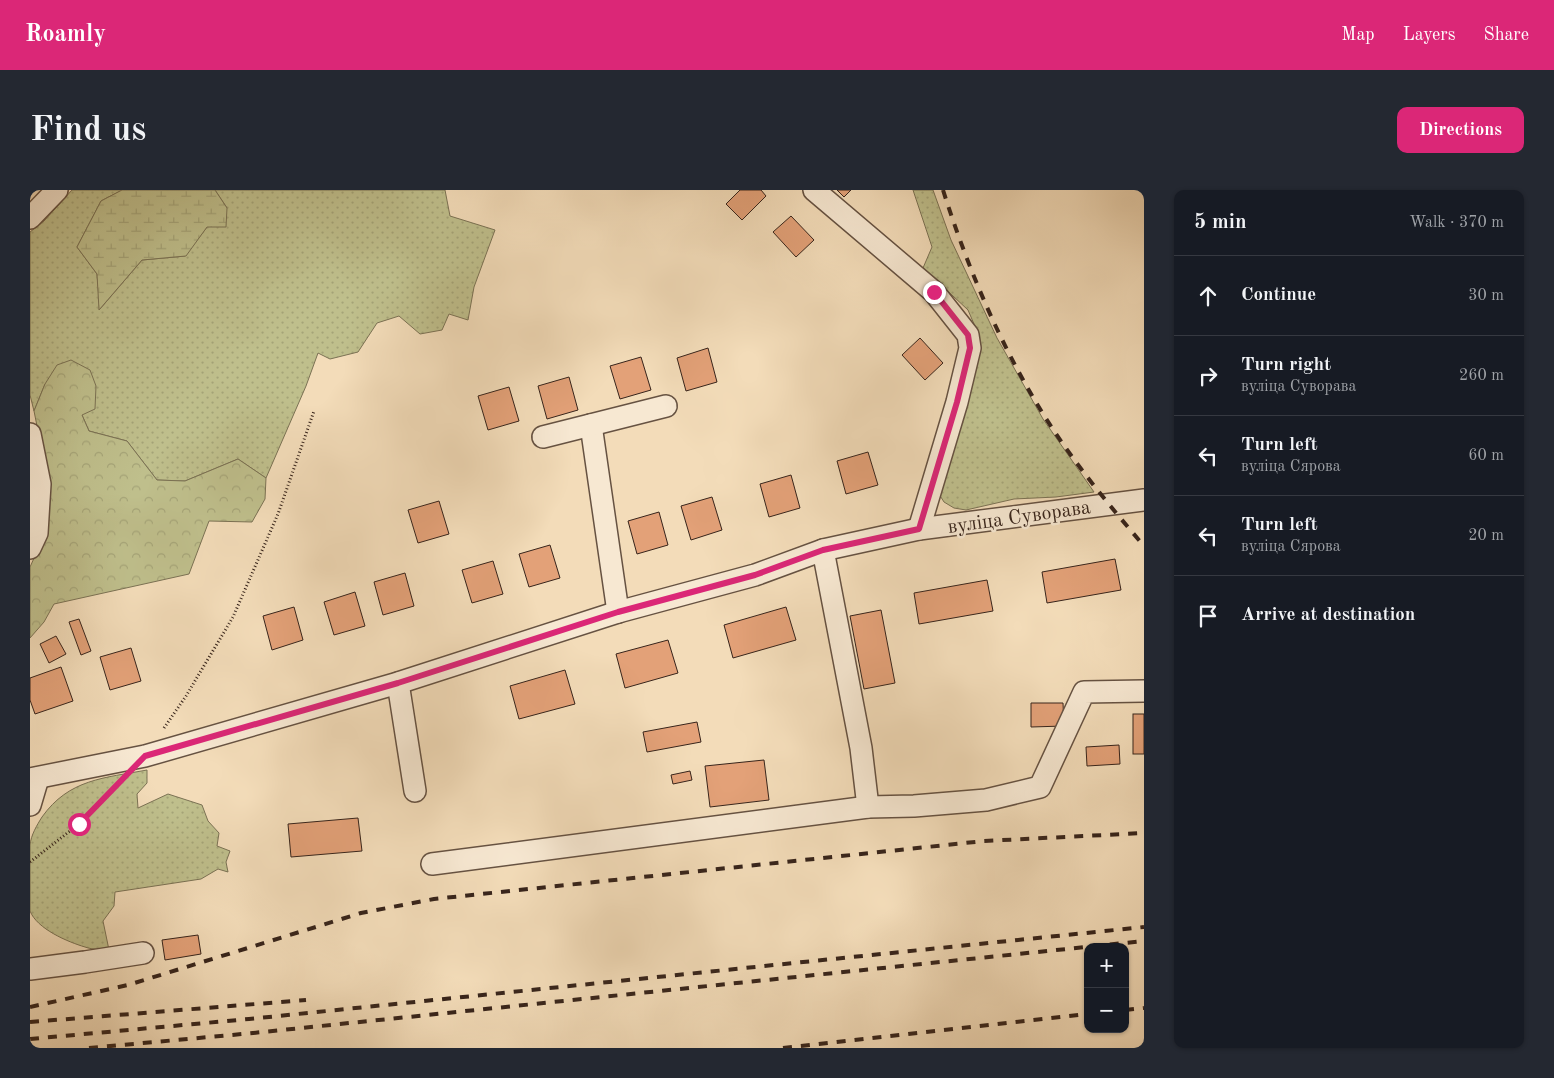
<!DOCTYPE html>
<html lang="en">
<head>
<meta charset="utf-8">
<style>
	body { margin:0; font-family:"Old Standard TT",serif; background:#242831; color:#f1f3f6 }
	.controls { position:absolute; right:15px; bottom:15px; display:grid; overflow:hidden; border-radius:10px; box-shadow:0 1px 4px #0004 }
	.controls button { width:45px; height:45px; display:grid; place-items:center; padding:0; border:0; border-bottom:1px solid #363941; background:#171b24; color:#f1f3f6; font:25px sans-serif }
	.stop { position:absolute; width:15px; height:15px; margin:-11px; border:4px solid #db2777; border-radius:50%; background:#fff }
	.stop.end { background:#db2777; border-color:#fff; box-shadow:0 1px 5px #0008 }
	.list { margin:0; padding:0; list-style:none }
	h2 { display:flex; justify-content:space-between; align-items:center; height:65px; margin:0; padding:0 20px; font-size:21px }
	h2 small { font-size:16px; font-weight:400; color:#9ea1a6 }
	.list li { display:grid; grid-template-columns:32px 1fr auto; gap:15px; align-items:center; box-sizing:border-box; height:80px; padding:0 20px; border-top:1px solid #363941 }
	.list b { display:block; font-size:19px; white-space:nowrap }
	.list p { margin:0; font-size:16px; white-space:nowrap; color:#9ea1a6 }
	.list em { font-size:16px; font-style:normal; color:#9ea1a6 }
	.icon { flex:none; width:28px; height:28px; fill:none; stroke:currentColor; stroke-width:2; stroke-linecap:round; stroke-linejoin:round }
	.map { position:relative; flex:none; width:1114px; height:858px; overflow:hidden; border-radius:10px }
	header { display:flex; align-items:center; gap:30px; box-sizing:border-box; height:70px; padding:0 25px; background:#db2777; color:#fff }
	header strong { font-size:24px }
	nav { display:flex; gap:28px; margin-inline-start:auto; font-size:18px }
	.intro { display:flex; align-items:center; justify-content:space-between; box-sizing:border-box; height:120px; padding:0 30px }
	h1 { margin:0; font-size:35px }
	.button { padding:12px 22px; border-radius:10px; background:#db2777; color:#fff; font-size:18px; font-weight:700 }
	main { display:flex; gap:30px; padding:0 30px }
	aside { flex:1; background:#171b24; border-radius:10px; box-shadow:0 1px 4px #0004 }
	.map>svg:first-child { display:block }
	.grass { fill:url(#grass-dots); stroke:#7b7254 }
	.forest { fill:url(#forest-crowns); stroke:#7b7254 }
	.wetland { fill:url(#wetland-marsh); stroke:#7b7254 }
	.building { fill:#e3a178; stroke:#37241b }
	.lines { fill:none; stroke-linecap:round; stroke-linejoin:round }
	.minor-casing { stroke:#665242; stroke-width:24 }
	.path { stroke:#37241b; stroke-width:3; stroke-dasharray:1 2.5; stroke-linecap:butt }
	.minor { stroke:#f7e8d2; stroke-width:21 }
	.rail { stroke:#37241b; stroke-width:4; stroke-dasharray:9 9; stroke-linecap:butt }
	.route { stroke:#db2777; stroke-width:6 }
	.labels { text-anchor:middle; stroke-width:5; stroke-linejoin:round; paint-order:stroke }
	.street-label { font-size:20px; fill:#37241b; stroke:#f7e8d2 }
</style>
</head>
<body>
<header>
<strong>Roamly</strong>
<nav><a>Map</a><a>Layers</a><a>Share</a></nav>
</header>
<div class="intro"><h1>Find us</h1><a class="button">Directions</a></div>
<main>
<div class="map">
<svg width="1114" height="858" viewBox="0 0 1114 858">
	<defs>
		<pattern id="grass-dots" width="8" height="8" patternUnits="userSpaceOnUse" patternTransform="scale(1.25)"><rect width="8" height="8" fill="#bfbf8c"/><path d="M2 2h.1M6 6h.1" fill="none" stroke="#a5a478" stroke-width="1.8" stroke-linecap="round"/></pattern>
		<pattern id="forest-crowns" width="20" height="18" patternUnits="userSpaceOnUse" patternTransform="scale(1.25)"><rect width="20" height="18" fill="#bfbf8c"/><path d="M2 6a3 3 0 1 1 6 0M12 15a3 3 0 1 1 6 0" fill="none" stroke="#a5a478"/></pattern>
		<pattern id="wetland-marsh" width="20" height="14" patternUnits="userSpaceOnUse" patternTransform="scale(1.25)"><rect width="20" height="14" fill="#bfbf8c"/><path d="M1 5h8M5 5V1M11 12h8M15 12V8" fill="none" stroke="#a5a478"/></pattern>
	</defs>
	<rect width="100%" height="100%" fill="#f3dcb9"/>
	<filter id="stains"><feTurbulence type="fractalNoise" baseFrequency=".004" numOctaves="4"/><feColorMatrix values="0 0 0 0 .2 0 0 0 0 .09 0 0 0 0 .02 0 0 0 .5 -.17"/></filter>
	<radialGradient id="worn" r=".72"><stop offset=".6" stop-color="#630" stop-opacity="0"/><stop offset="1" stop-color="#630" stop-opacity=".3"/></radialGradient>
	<g class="grass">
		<path d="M42 0H92L71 11 47 57 67 84 70 119 112 70 155 66 177 37 197 18 185 0H415L420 26 465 40 444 97 438 130 419 124 412 140 390 144 369 126 347 133 328 162 300 169 288 163 276 196 236 288 208 269 155 291 127 290 97 251 59 241 52 225 15 194 4 221 0 205V42L14 31Z"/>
		<path d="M883 0H903L921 50 967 148 1013 229 1064 302 1026 307 984 309 936 320 924 318 914 312 909 304 947 141 938 120 893 78 902 57Z"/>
		<path d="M117 580V593L107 604 108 618 138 604 172 615 178 631 189 643 187 656 200 661 196 672 198 682 188 679 171 689 85 702 84 716 73 731 79 760C71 759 63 760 55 757 38 752 7 739 0 721 0 699 0 677 0 655 1 645 7 635 12 627 39 589 74 588 117 580Z"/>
	</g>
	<path class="forest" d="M41 170 60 180 66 196 65 219 52 225 59 241 97 251 127 290 155 291 208 269 236 288 235 309 222 332 179 331 159 384 24 414 14 432 0 448V377L15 344 18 291 4 221 15 194 27 175Z"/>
	<path class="wetland" d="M92 0H185L197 18 196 37H177L156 66 112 70 69 120 67 84 47 57 71 11Z"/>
	<g class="building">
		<path d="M710 0H731L736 6 712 30 696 14Z"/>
		<path d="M807 0H821L814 7Z"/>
		<path d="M761 26 784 50 766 67 743 42Z"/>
		<path d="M890 148 913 173 895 190 872 165Z"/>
		<path d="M678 158 687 192 656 201 647 168Z"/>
		<path d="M611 167 621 200 590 209 580 176Z"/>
		<path d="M539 187 548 220 517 229 508 196Z"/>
		<path d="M479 197 489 231 458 240 448 206Z"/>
		<path d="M838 262 848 295 816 304 807 271Z"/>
		<path d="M761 285 770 318 739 327 730 294Z"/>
		<path d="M682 307 692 340 661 350 651 316Z"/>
		<path d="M409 311 419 344 388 353 378 320Z"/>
		<path d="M629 322 638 355 607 364 598 331Z"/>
		<path d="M520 355 530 388 499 397 489 364Z"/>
		<path d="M1085 369 1091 400 1017 413 1012 382Z"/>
		<path d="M463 371 473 404 442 413 432 380Z"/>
		<path d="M375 383 384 416 353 425 344 392Z"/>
		<path d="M957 390 963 421 889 434 884 403Z"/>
		<path d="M325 402 335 436 304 445 294 412Z"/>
		<path d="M264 417 273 450 242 460 233 426Z"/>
		<path d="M756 417 766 450 703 468 694 435Z"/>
		<path d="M851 420 865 493 834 499 820 426Z"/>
		<path d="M49 429 61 461 51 465 39 432Z"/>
		<path d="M26 446 36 464 19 473 10 454Z"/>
		<path d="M638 450 648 483 595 498 586 464Z"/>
		<path d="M101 458 111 491 80 500 70 467Z"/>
		<path d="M31 477 43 511 5 524 0 510V488Z"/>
		<path d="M535 480 545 514 489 529 480 496Z"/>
		<path d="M1001 513H1033L1034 536 1001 537Z"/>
		<rect x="1103" y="524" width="11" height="40"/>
		<path d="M667 532 671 552 617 562 613 542Z"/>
		<path d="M1089 555 1090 574 1057 576 1056 557Z"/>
		<path d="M734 570 739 610 680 617 675 576Z"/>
		<path d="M660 581 662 590 643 594 641 585Z"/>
		<path d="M328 628 332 661 261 667 258 634Z"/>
		<path d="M168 745 171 764 135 770 132 750Z"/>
	</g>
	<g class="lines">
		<defs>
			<g id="minor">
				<path d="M784 0 904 102 938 145 940 158 927 212 889 339"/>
				<path d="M0 28 27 0"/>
				<path d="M561 235 588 422"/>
				<path d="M0 244 10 294 7 343 0 358"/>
				<path d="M513 247 636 216"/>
				<path d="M793 360 831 558 838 617"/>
				<path d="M368 493 385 601"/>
				<path d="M0 589 115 566 368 493 588 422 725 385 793 360 889 339 1114 310"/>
				<path d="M0 615 8 588"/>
				<path d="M402 674 838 617 884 616 956 610 1010 597 1054 502 1114 501"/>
				<path d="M0 779 55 772 113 763"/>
			</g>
		</defs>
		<use href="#minor" class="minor-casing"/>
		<g class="path">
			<path d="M134 538 156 506 203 427 248 324 284 221"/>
			<path d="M0 672 49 634 89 593"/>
		</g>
		<use href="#minor" class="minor"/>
		<g class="rail">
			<path d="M913 0C938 79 971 157 1015 227 1044 273 1079 315 1114 356"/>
			<path d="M0 817 98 795 331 723 404 709 954 651 1114 643"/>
			<path d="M1095 820 1114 818"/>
			<path d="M0 832 276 810"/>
			<path d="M0 849 219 829 1114 737"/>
			<path d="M59 858 223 843 1114 751"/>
			<path d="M753 858 1058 824"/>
		</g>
	</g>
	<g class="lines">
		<path class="route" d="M49 634 115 566 368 493 588 422 725 385 793 360 889 339 927 212 940 158 938 145 904 102"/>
	</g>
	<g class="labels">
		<g class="street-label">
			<text transform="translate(989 326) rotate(-8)" y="7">вуліца Суворава</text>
		</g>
	</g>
	<rect width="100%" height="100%" filter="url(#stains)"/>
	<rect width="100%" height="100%" fill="url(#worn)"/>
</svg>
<div class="controls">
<button>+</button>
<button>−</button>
</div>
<div class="stop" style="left:49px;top:634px"></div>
<div class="stop end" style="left:904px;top:102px"></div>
</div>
<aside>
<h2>5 min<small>Walk · 370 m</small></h2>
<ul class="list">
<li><svg class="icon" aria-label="ahead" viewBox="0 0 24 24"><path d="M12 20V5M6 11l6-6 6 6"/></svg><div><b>Continue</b></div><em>30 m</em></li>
<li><svg class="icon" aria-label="right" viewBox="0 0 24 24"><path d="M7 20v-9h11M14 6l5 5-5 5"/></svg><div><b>Turn right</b><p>вуліца Суворава</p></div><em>260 m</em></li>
<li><svg class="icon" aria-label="left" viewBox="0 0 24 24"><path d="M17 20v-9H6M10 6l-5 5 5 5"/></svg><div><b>Turn left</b><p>вуліца Сярова</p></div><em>60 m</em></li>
<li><svg class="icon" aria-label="left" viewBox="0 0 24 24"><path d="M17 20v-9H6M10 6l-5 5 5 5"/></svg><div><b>Turn left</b><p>вуліца Сярова</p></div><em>20 m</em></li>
<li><svg class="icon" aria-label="arrive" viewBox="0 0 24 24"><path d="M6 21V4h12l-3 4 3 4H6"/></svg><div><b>Arrive at destination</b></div></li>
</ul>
</aside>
</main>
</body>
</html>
